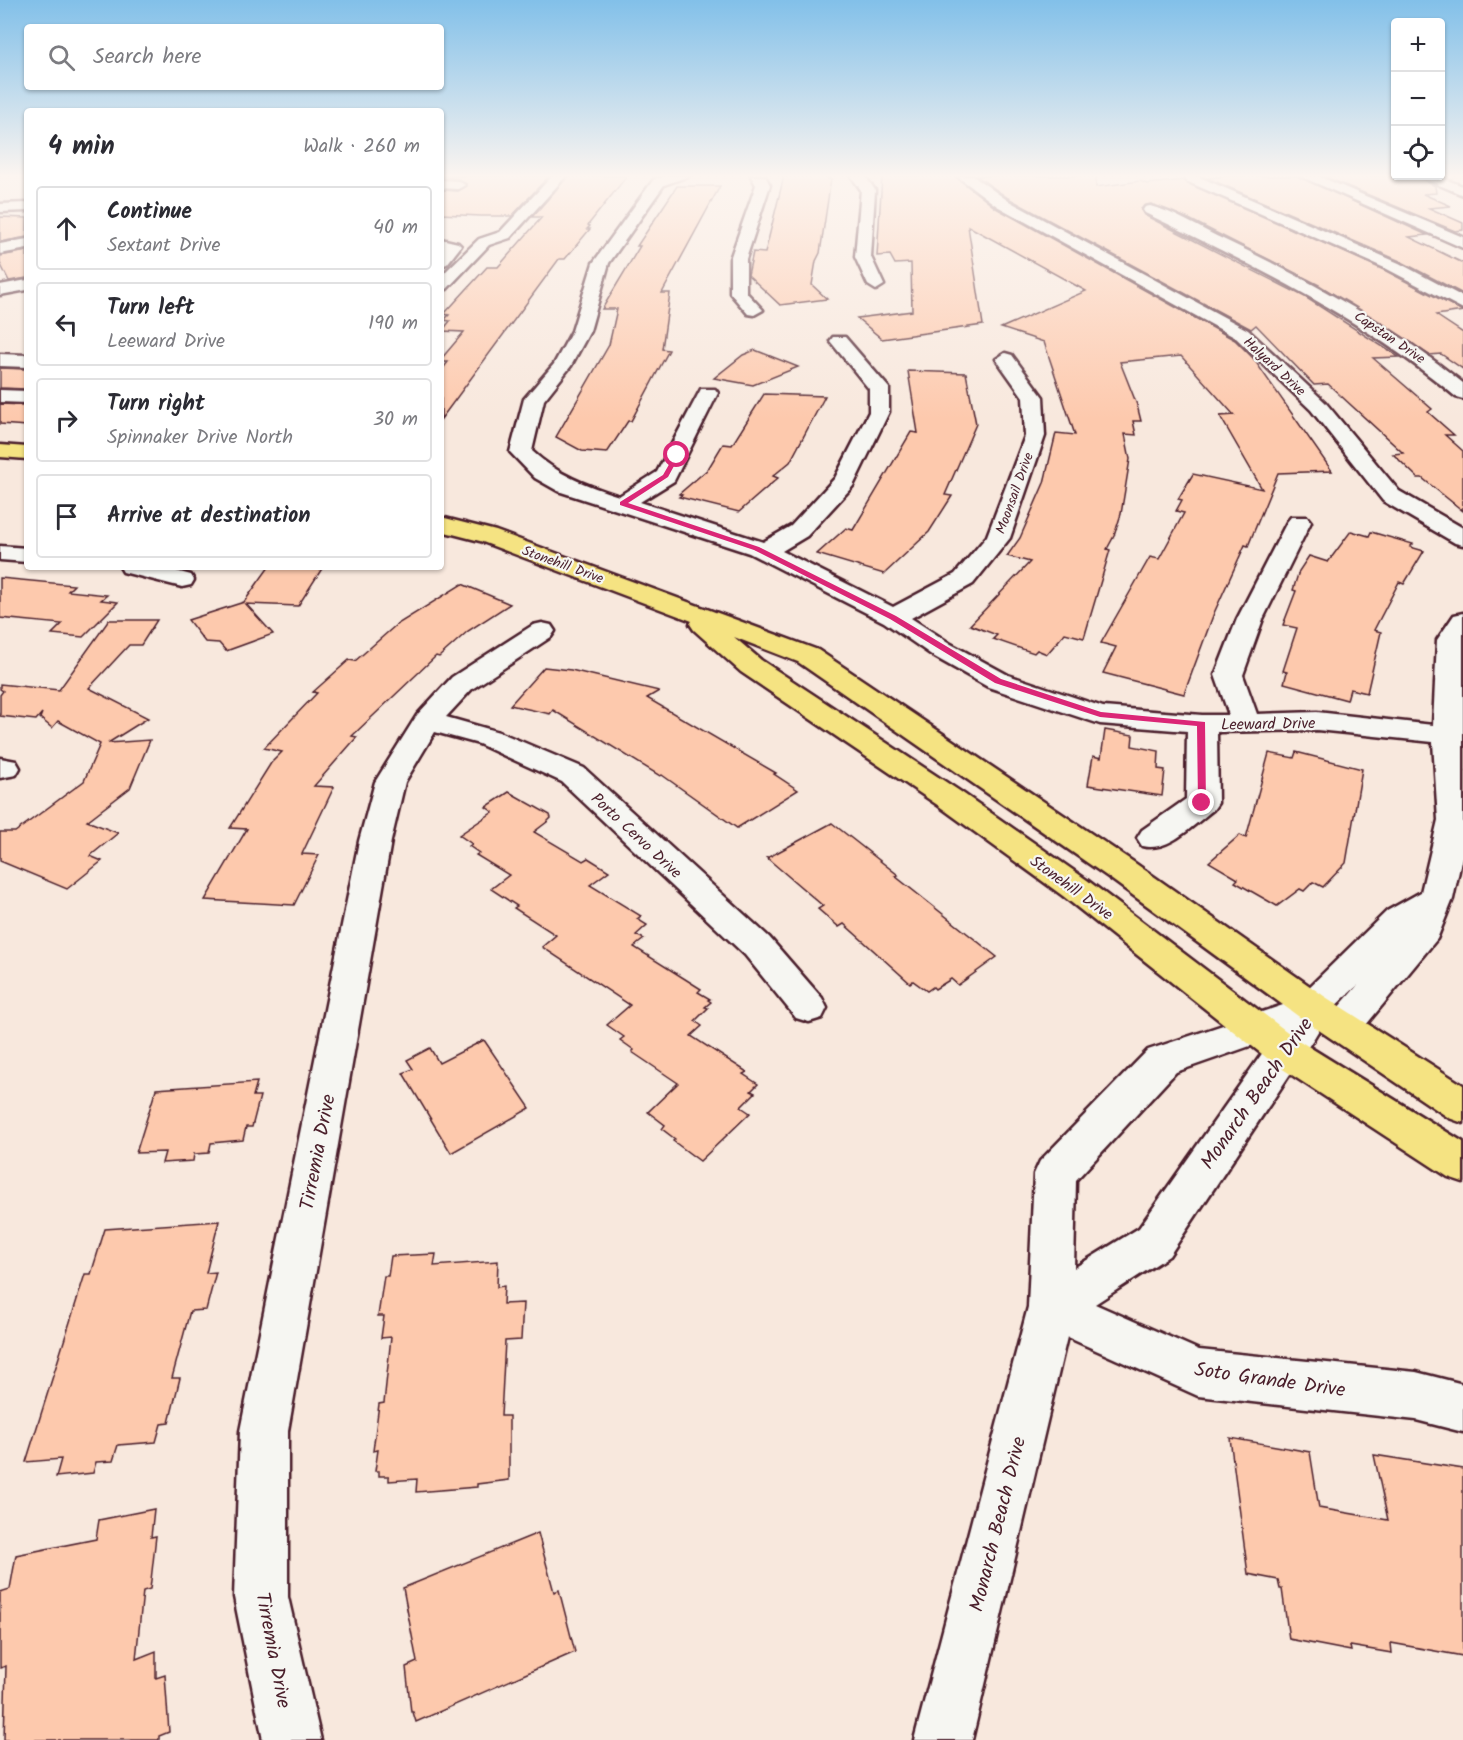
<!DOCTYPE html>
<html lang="en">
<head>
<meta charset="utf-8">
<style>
	body { margin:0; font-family:Kalam,sans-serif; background:#f7f7f7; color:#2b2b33 }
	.controls { position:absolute; right:18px; top:18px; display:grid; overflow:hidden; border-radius:6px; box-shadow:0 2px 4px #0004 }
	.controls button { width:54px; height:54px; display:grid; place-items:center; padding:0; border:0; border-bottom:2px solid #e1e1e2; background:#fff; color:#2b2b33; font:30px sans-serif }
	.stop { position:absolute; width:18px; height:18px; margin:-14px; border:4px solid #db2777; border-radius:50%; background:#fff }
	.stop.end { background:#db2777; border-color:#fff; box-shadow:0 2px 6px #0008 }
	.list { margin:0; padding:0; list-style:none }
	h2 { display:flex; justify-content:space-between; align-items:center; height:78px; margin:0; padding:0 24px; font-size:26px }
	h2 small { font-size:20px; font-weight:400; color:#7c7c81 }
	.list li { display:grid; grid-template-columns:39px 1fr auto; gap:18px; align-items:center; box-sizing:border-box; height:84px; margin:0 12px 12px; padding:0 12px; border:2px solid #e1e1e2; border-radius:6px }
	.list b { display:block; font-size:22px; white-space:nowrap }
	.list p { margin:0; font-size:20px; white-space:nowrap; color:#7c7c81 }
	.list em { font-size:20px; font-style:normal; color:#7c7c81 }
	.icon { flex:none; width:33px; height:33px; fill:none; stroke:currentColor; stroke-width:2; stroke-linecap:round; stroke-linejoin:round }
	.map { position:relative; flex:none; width:1463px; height:1740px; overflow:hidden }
	.search { position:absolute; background:#fff; box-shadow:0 2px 4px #0004; left:24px; top:24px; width:420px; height:66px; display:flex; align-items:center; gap:15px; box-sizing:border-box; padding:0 21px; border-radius:6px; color:#7c7c81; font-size:22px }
	.panel { position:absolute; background:#fff; box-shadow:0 2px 4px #0004; left:24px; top:108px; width:420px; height:462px; border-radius:6px }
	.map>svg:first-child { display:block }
	.building { fill:#fdc9ad; stroke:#4a1f2b; stroke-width:1.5 }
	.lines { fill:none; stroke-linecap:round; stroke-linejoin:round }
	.minor-casing { stroke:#4a1f2b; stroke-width:5 }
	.major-casing { stroke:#4a1f2b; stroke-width:5 }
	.minor { fill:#f6f6f2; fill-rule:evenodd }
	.major { fill:#f5e382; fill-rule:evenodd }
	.route { fill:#db2777 }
	.labels { text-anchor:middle; stroke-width:4.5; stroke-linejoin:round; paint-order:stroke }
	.far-street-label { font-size:14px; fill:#4a1f2b; stroke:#f6f6f2 }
	.street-label { font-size:16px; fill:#4a1f2b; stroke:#f6f6f2 }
	.near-street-label { font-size:20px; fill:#4a1f2b; stroke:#f6f6f2 }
</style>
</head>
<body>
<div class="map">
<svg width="1463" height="1740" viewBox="0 0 1463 1740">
	<rect width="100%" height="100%" fill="#f8e8dd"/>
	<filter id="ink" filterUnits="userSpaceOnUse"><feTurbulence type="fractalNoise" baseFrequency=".0167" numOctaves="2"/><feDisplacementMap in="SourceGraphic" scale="12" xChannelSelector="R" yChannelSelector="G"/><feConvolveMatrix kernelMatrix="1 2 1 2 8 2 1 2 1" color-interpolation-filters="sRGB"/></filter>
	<g filter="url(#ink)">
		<g class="building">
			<path d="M441 176H549L512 216H481L441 214V190L458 191 467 186 459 179Z"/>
			<path d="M568 176H627L588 225 590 226 587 229H590L565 259H559L441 419V371L448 362H441V359L464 332 442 331 450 321 444 320 449 315 444 314 487 267H498L542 217H532Z"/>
			<path d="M784 176H828V179H831L820 253 816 261 812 285 827 299 780 305 748 275 753 252 765 253Z"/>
			<path d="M882 176H955L996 208 1235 340 1253 358 1332 471 1278 473 1248 546 1245 545 1214 613 1184 694 1103 673 1116 647 1101 643 1150 557 1159 559 1184 513 1176 511 1182 500 1178 499 1193 474 1262 489 1220 416 1234 415 1181 356 1120 362 1137 405 1141 421H1133L1136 435 1125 434 1130 459 1121 514 1114 536 1107 549 1110 550 1084 638 1065 633 1047 654 1037 650 1034 653 993 639 997 635 970 625 1030 562 1007 556 1020 538 1044 483 1056 433 1075 435 1044 342 1001 328 1086 291 968 226 983 325 882 339 857 318 912 311 911 263 895 264 890 255 877 256Z"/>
			<path d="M977 176H1096V187L1140 181 1147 184 1184 180 1386 271 1463 311 1436 315 1463 333V369L1441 354 1429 355 1319 285 1189 219 1151 204 1141 209 1144 215 1305 297 1399 357 1373 358 1432 409 1428 412 1454 435H1445L1463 451V511L1422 478H1418L1393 454 1403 453 1328 384 1314 385 1256 325 1251 329 1008 198Z"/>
			<path d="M1229 176H1298L1427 235 1409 237 1463 263V294L1400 261 1207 178Z"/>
			<path d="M1323 176H1416L1435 186 1436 193 1423 194 1451 206 1429 208 1463 223V230L1455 231Z"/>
			<path d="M677 186H720L662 293H670L662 349 669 350 631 421H628L607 453 582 451 556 437 609 345 617 309H602L640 246H637Z"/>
			<path d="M0 217 27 218V237L0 242Z"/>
			<path d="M27 251V278L9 281 0 263V256Z"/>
			<path d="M755 350 798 367 753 385 714 378 743 355Z"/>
			<path d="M0 368 27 369V389L0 388Z"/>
			<path d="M908 371 966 373 976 424 945 495 952 496 929 532 884 574 817 554 846 528 853 530 911 432 918 433Z"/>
			<path d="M764 394 825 396 790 462 773 476 778 478 739 512 679 497 682 495 679 494 708 469 723 444 732 445Z"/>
			<path d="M0 404 27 405V426L0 424Z"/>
			<path d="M1351 531 1369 536 1371 532 1413 544 1410 547 1424 551 1404 584 1399 582 1374 630 1381 632 1367 693 1350 689 1347 700 1284 683 1287 672 1283 671 1297 628 1283 625 1296 591 1293 590 1299 571 1309 556 1328 562Z"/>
			<path d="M269 567H323L298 606 246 604 273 634 226 651 219 643 205 642 188 620 244 602Z"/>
			<path d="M0 578 74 585 68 591 107 595 101 600 118 602 83 637 52 634 62 624 0 618Z"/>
			<path d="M462 584 510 604 468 631 439 657 436 656 352 736 357 737 314 786 334 787 302 854 319 855 294 905 205 900 247 829 230 828 271 763 282 752 264 748 317 693 313 692 349 660 355 661 396 625Z"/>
			<path d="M109 620H157L141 645H129L89 688 148 718 108 743 150 740 130 788 87 821 118 833 90 856 102 861 67 889 0 861V832H15L84 781 100 744 58 721 52 728 40 718 42 713 36 720 0 716V695L3 691 0 689V684L59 690Z"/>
			<path d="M544 667 571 670 659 691 647 698 776 773 774 774 798 790 737 828 662 775 660 776 553 710 550 714 510 705Z"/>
			<path d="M1105 730 1133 735 1132 746 1159 751 1158 769 1165 770 1162 796 1088 785 1093 756 1101 758Z"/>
			<path d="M1296 752 1362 769 1346 863 1323 887 1313 882 1304 891 1300 889 1277 906 1235 882 1238 879 1209 862 1240 835 1246 838 1269 753 1294 758Z"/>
			<path d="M509 792 550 815 551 818 547 822 534 832 583 861 588 858 609 871 590 885 641 916 637 919 647 925 636 935 644 939 634 947 701 989 698 992 710 999 708 1000 711 1002 705 1007 708 1008 695 1021 702 1026 691 1036 747 1072 743 1074 758 1084 751 1091 755 1093 741 1107 750 1113 700 1161 673 1141 675 1139 662 1129 665 1125 648 1112 678 1083 632 1052 634 1050 620 1040 624 1037 607 1025 630 1005 542 947 556 935 514 908 517 906 491 889 509 875 476 855 479 853 469 846 472 844 459 835 493 812 486 807Z"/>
			<path d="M832 823 898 875 895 876 997 957 958 985 951 979 935 989 933 987 927 991 913 981 910 983 844 924 839 927 818 909 823 906 767 858Z"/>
			<path d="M484 1040 530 1108 451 1153 403 1073 413 1069 407 1060 430 1048 439 1063Z"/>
			<path d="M257 1082 253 1096H260L252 1127H246L243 1140 211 1143 209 1153 194 1154 193 1161 162 1163 165 1152 136 1153 156 1089Z"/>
			<path d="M219 1221 206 1273 216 1272 206 1310 190 1311 172 1378H180L169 1423 161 1424 156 1442 118 1445 113 1461 96 1462 93 1473 56 1477 61 1459 26 1462 85 1274H91L105 1229Z"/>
			<path d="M436 1254 434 1266 498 1261 497 1287 504 1286 503 1304 523 1303 521 1340 505 1341 501 1416H509V1480L477 1484V1487L416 1492 417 1479 389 1481V1476H379V1471H375L378 1450 373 1451 379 1404 384 1403 391 1337 381 1338 384 1316H378L384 1276H388L391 1256Z"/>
			<path d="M1230 1438 1310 1452 1319 1508 1388 1520 1374 1455 1463 1469V1656L1391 1643 1392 1653 1350 1646 1351 1651 1289 1639 1282 1589H1280L1278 1580 1248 1574Z"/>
			<path d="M154 1509 151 1537 156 1536 150 1589 143 1591 136 1659 156 1651V1678L165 1675 169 1732 159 1736V1740H4L6 1666 0 1668V1592L10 1589 16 1555 96 1539 99 1520Z"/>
			<path d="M538 1533 554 1592 559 1590 575 1652 416 1722 413 1712H411L406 1667 417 1662 403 1588Z"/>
		</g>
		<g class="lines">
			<defs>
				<g id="minor">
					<path d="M552 176H566L510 238 489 245 447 289 441 290V276L479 239 500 232Z"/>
					<path d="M667 176H689L664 185 609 263 590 331 571 366 544 400 532 451C558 475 585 485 619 496L657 472 701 389H715L718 393 674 481 640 502 763 542 791 526 835 478 869 412V389L830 341 833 337H845L889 388V412L853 486 807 536 782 551 893 607 955 574 987 536 1025 436 1023 397 996 359 1005 353 1012 355 1043 397 1045 436 1010 538 973 584 911 618 951 644 1008 675 1103 707 1202 715H1229L1215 675 1237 619 1287 522 1291 517H1307L1311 522 1263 619 1243 675 1257 714 1317 712 1433 725 1437 640 1454 615 1463 613V852L1453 899 1437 939 1356 1037 1343 1042 1330 1037 1324 1027 1330 1017 1358 985 1333 1008 1328 1019 1317 1023 1320 1028 1314 1038 1169 1256 1095 1304 1199 1350 1416 1372 1463 1384V1432L1416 1420 1198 1396 1067 1337 972 1740H914L1028 1307 1034 1174 1040 1161 1148 1050 1295 1001 1387 911 1421 892 1438 820 1433 742 1317 730 1217 732 1218 803 1213 810C1193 825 1168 853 1142 846L1137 838 1142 830 1186 799 1187 731 1100 724 988 687 933 656 884 622 749 553 558 491 535 478 510 452 524 399 554 364 572 331 593 263 654 179ZM1273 1038 1139 1228 1074 1268 1076 1180 1176 1072Z"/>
					<path d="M751 176H765L770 185 746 259V292L763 310 754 315 748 314 730 293V259L756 185Z"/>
					<path d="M851 176H865L875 190 871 257 884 285 876 290 868 285 855 257 861 190Z"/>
					<path d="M957 176H973L1007 200 1248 330 1325 402 1399 491 1463 528V545L1455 543 1383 501 1311 410 1236 338 997 206Z"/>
					<path d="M1186 176H1197L1399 263 1463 297V309L1387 269 1186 181Z"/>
					<path d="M1300 176H1318L1463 237V248Z"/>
					<path d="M1418 176H1436L1463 186V195Z"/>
					<path d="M441 180 458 181 465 185 458 189 441 188Z"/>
					<path d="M27 203V211L0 212V204Z"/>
					<path d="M1150 206C1175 212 1201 229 1225 240 1309 280 1390 324 1463 383V399L1456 397C1362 318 1255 266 1145 213L1143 210 1145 207Z"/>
					<path d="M27 239V249L0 254V244Z"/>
					<path d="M441 239 458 243 461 246 447 264 441 266Z"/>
					<path d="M27 280V290L0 295V285Z"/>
					<path d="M0 354 27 355V367L0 366Z"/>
					<path d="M0 390 27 391V403L0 402Z"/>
					<path d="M0 546 27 548V562L0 560Z"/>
					<path d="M120 567H161L191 575 194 580 191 585 182 587 123 572Z"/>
					<path d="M542 623 551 625 555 631 551 637 472 689 446 717 499 732 584 768 769 937 822 998 827 1008 822 1018 809 1022 796 1018 745 955 562 782 479 744 435 732 405 782 391 841 288 1431V1597L321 1740H263L234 1597 240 1431 359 841 375 782 417 715 452 677 533 625Z"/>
					<path d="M0 758 16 761 20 768 16 775 0 778Z"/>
				</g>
				<g id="major">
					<path d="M0 445 27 447V459L0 457Z"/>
					<path d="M441 517 496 531 818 650 1132 861 1324 996 1463 1085V1123L1449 1118 1298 1016 1108 877 798 662 734 637 761 660 961 792 1087 880 1298 1040 1463 1142V1182L1448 1177 1272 1062 1063 896 939 806 741 672 694 630 690 624 692 621 480 541 441 531Z"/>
				</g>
			</defs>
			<use href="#minor" class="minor-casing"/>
			<use href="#major" class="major-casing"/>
			<use href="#minor" class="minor"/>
			<use href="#major" class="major"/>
		</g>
	</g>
	<linearGradient id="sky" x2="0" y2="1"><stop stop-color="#82c0e9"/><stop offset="0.42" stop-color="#fcf5f0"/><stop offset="1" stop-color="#fcf5f0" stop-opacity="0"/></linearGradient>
	<rect width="1463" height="419" fill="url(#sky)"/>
	<path class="route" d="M675 454 680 455 668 477 628 503 759 547 896 616 1001 679 1101 712 1205 722 1206 805 1198 803 1197 726 1100 717 995 683 890 619 754 550 620 505V502L663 475Z"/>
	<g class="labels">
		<g class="far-street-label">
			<text transform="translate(1390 337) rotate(34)" y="5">Capstan Drive</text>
			<text transform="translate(1275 366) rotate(43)" y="5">Halyard Drive</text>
			<text transform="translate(1014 493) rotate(-70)" y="5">Moonsail Drive</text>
			<text transform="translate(563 564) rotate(20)" y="5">Stonehill Drive</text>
		</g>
		<g class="street-label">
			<text transform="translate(1268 723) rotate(-1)" y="6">Leeward Drive</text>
			<text transform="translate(637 835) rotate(43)" y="6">Porto Cervo Drive</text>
			<text transform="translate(1072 887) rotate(36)" y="6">Stonehill Drive</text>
		</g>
		<g class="near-street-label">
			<text transform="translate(1256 1093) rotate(-55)" y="7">Monarch Beach Drive</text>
			<text transform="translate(317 1152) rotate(-79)" y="7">Tirremia Drive</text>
			<text transform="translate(1270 1379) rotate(8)" y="7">Soto Grande Drive</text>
			<text transform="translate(997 1524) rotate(-76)" y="7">Monarch Beach Drive</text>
			<text transform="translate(274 1650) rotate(79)" y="7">Tirremia Drive</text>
		</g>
	</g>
</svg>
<div class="controls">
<button>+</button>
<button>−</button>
<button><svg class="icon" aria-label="locate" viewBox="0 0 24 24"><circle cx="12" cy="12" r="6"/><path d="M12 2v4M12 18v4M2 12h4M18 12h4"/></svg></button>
</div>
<div class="stop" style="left:677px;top:455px"></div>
<div class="stop end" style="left:1202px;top:803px"></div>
<div class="search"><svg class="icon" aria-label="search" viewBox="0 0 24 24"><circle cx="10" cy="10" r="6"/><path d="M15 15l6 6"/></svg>Search here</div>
<section class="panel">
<h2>4 min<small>Walk · 260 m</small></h2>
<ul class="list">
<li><svg class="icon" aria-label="ahead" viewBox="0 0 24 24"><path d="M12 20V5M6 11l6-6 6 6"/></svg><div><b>Continue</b><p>Sextant Drive</p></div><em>40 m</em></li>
<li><svg class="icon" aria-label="left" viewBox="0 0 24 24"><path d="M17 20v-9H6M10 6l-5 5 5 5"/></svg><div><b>Turn left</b><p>Leeward Drive</p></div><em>190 m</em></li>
<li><svg class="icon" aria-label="right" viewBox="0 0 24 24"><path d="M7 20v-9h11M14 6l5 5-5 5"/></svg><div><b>Turn right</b><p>Spinnaker Drive North</p></div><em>30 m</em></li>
<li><svg class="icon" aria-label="arrive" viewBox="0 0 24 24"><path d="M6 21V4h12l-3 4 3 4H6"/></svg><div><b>Arrive at destination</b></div></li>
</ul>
</section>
</div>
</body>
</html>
